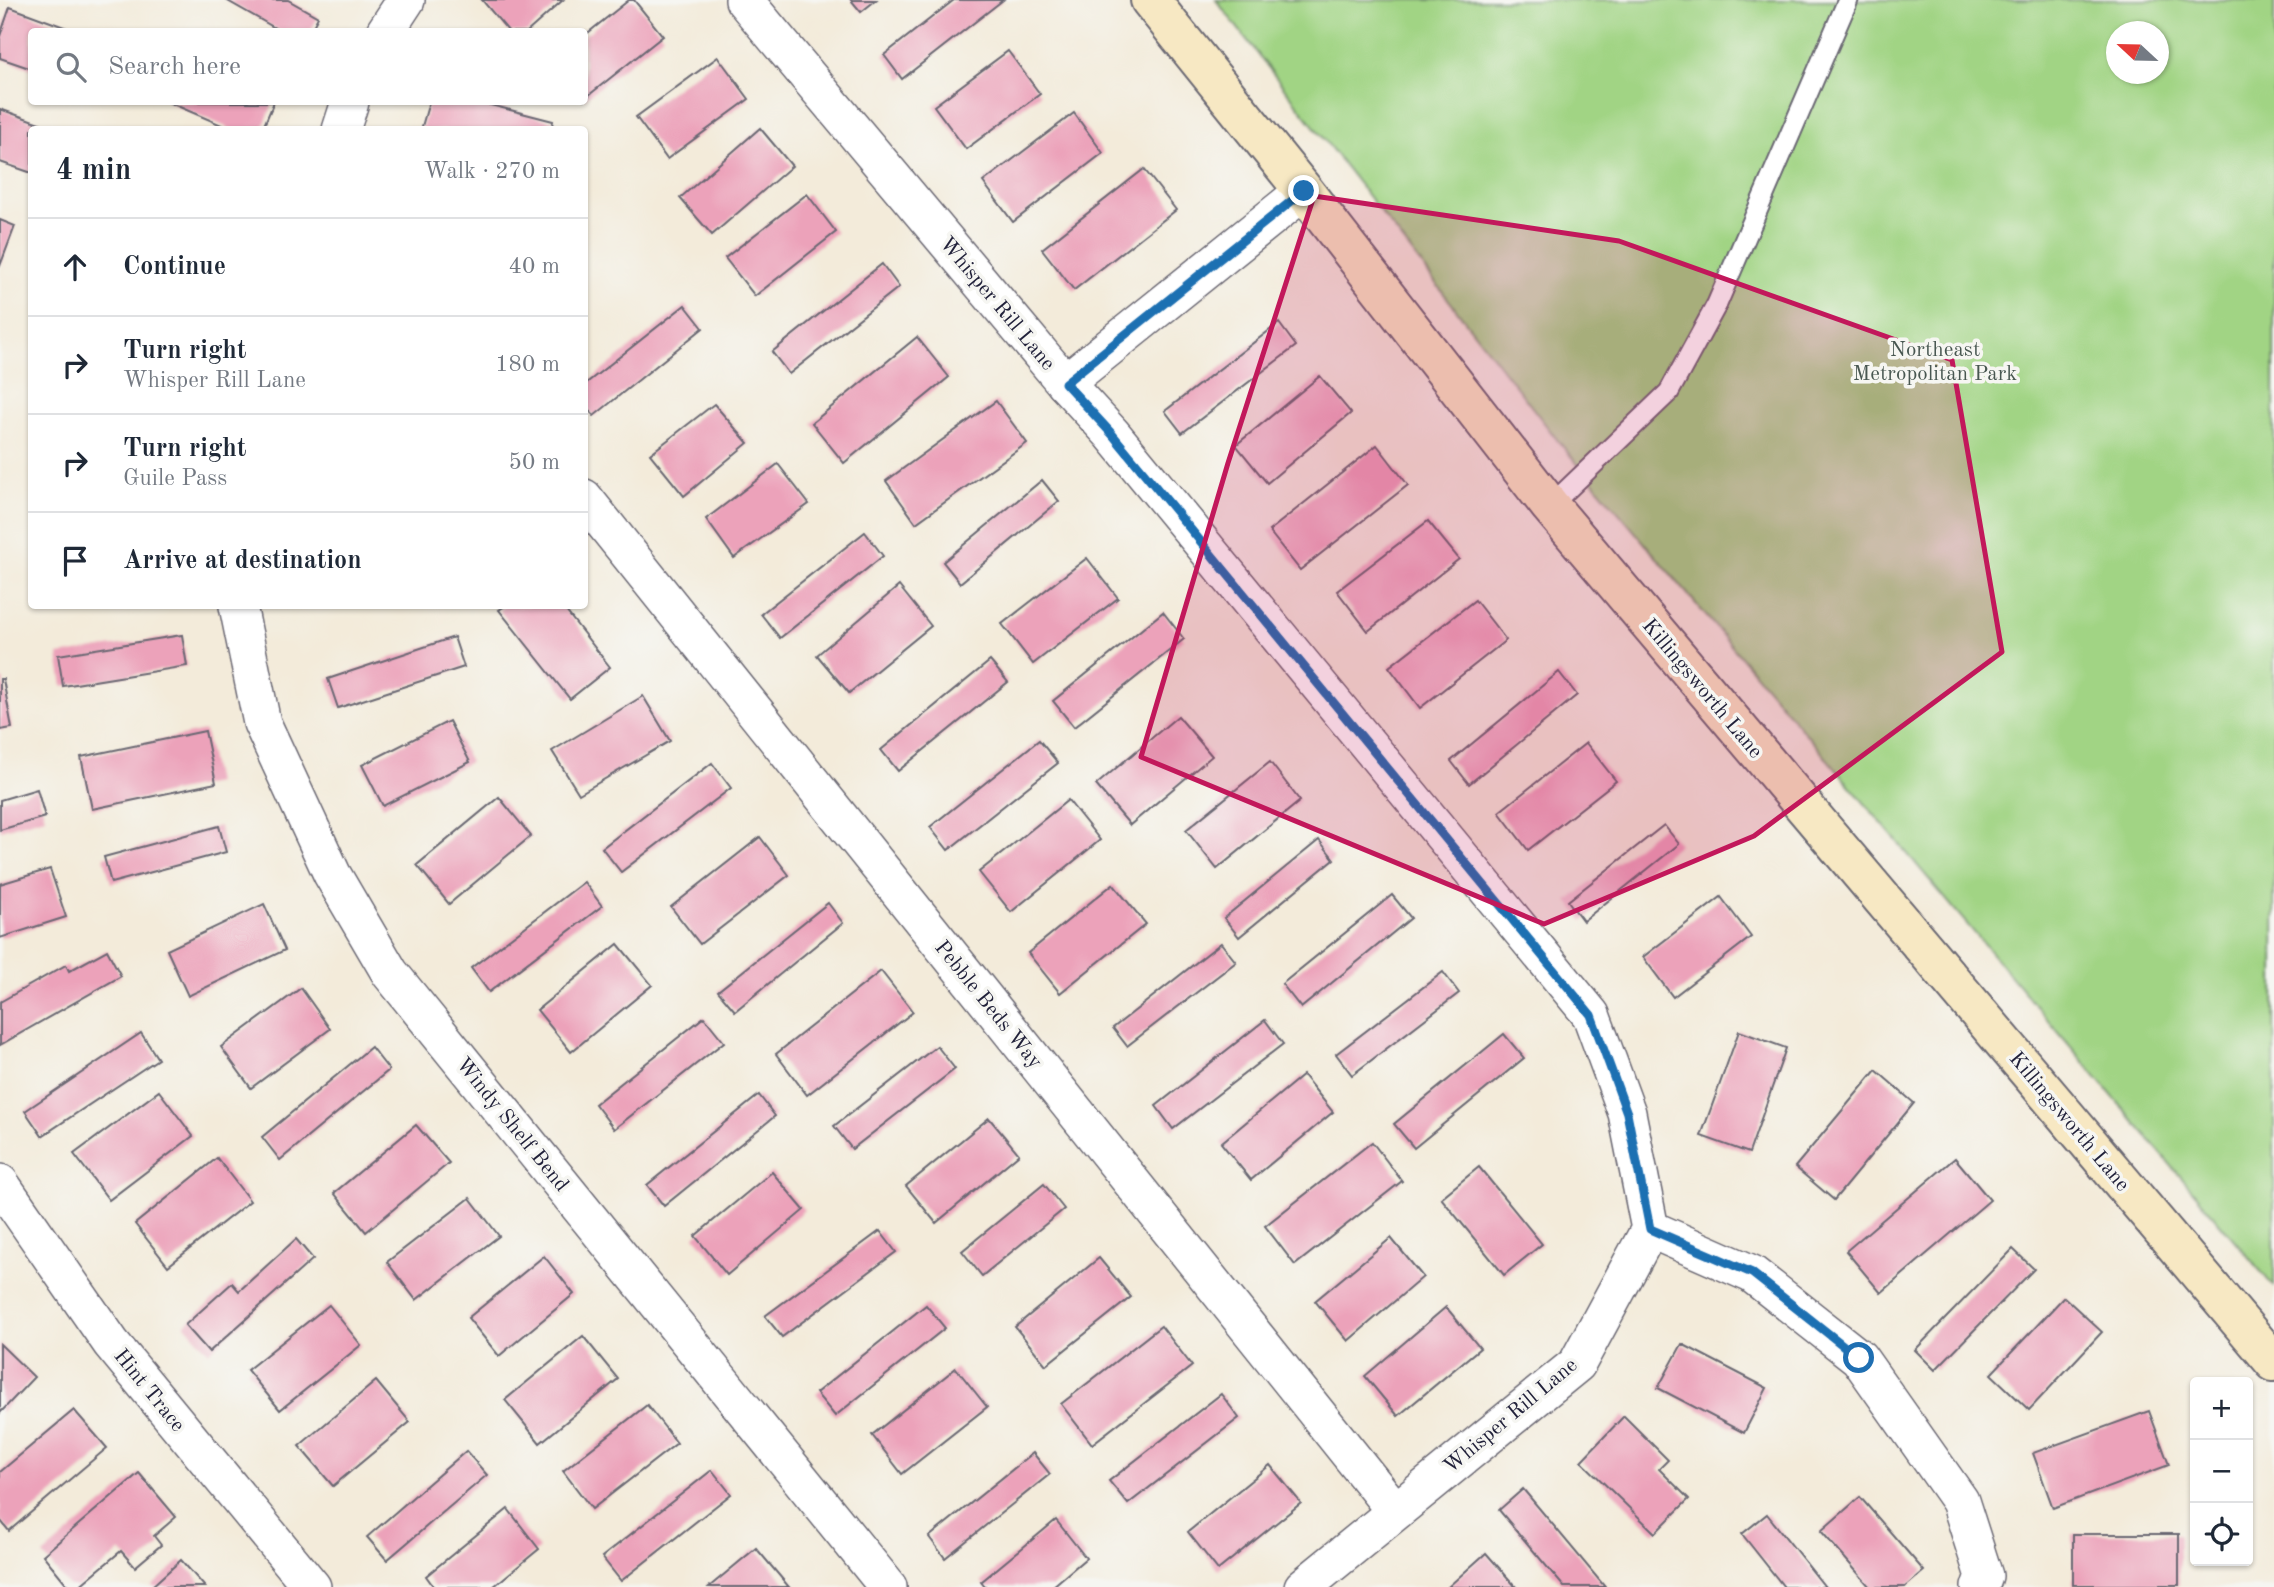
<!DOCTYPE html>
<html lang="en">
<head>
<meta charset="utf-8">
<style>
	body { margin:0; font-family:"Old Standard TT",serif; background:#f6f6f7; color:#1f2937 }
	.controls { position:absolute; right:21px; bottom:21px; display:grid; overflow:hidden; border-radius:7px; box-shadow:0 2px 5px #0004 }
	.controls button { width:63px; height:63px; display:grid; place-items:center; padding:0; border:0; border-bottom:2px solid #e0e1e3; background:#fff; color:#1f2937; font:35px sans-serif }
	.compass { position:absolute; left:2106px; top:21px; width:63px; height:63px; border-radius:50%; background:#fff; box-shadow:0 2px 5px #0004; rotate:292deg }
	.stop { position:absolute; width:21px; height:21px; margin:-16px; border:5px solid #1f6fb2; border-radius:50%; background:#fff }
	.stop.end { background:#1f6fb2; border-color:#fff; box-shadow:0 2px 7px #0008 }
	.list { margin:0; padding:0; list-style:none }
	h2 { display:flex; justify-content:space-between; align-items:center; height:91px; margin:0; padding:0 28px; font-size:30px }
	h2 small { font-size:23px; font-weight:400; color:#747a83 }
	.list li { display:grid; grid-template-columns:46px 1fr auto; gap:21px; align-items:center; box-sizing:border-box; height:98px; padding:0 28px; border-top:2px solid #e0e1e3 }
	.list b { display:block; font-size:26px; white-space:nowrap }
	.list p { margin:0; font-size:23px; white-space:nowrap; color:#747a83 }
	.list em { font-size:23px; font-style:normal; color:#747a83 }
	.icon { flex:none; width:38px; height:38px; fill:none; stroke:currentColor; stroke-width:2; stroke-linecap:round; stroke-linejoin:round }
	.map { position:relative; flex:none; width:2274px; height:1587px; overflow:hidden }
	.search { position:absolute; background:#fff; box-shadow:0 2px 5px #0004; left:28px; top:28px; width:560px; height:77px; display:flex; align-items:center; gap:18px; box-sizing:border-box; padding:0 24px; border-radius:7px; color:#747a83; font-size:26px }
	.panel { position:absolute; background:#fff; box-shadow:0 2px 5px #0004; left:28px; top:126px; width:560px; height:483px; border-radius:7px }
	.map>svg:first-child { display:block }
	.green { fill:#a1d484; stroke:#627b60; stroke-width:2; fill-rule:evenodd }
	.building { fill:#eca2ba }
	.lines { fill:none; stroke-linecap:round; stroke-linejoin:round }
	.lane-casing { stroke:#6b6873; stroke-width:23 }
	.street-casing { stroke:#6b6873; stroke-width:40 }
	.secondary-casing { stroke:#6b6873; stroke-width:42 }
	.lane { stroke:#fff; stroke-width:19 }
	.street { stroke:#fff; stroke-width:37 }
	.secondary { stroke:#f7e8c3; stroke-width:38 }
	.route { stroke:#1f6fb2; stroke-width:9 }
	.marked { fill:#c2185b; fill-opacity:0.2; stroke:#c2185b; stroke-width:5; stroke-linejoin:round }
	.labels { text-anchor:middle; stroke-width:7; stroke-linejoin:round; paint-order:stroke }
	.street-label { font-size:21px; fill:#22223b; stroke:#f6f6f2 }
	.park-label { font-size:21px; fill:#485751; stroke:#f6f6f2 }
</style>
</head>
<body>
<div class="map">
<svg width="2274" height="1587" viewBox="0 0 2274 1587">
	<rect width="100%" height="100%" fill="#f6f6f2"/>
	<filter id="ink" filterUnits="userSpaceOnUse"><feTurbulence type="fractalNoise" baseFrequency=".0143" numOctaves="2"/><feDisplacementMap in="SourceGraphic" scale="14" xChannelSelector="R" yChannelSelector="G"/><feConvolveMatrix kernelMatrix="1 2 1 2 8 2 1 2 1" color-interpolation-filters="sRGB"/></filter>
	<filter id="wash" filterUnits="userSpaceOnUse"><feTurbulence type="fractalNoise" baseFrequency=".00686" numOctaves="4" result="noise"/><feDisplacementMap in="SourceGraphic" scale="28" xChannelSelector="R" yChannelSelector="G"/><feGaussianBlur stdDeviation="1.57" result="paint"/><feColorMatrix in="noise" values="0 0 0 0 0 0 0 0 0 0 0 0 0 0 0 0 0 1.4 0 .05"/><feComposite in="paint" operator="in"/></filter>
	<g filter="url(#wash)">
		<rect width="100%" height="100%" fill="#f3ebda"/>
		<path class="green" d="M1216 0H2274V1287L1559 442ZM2116 32H2158V74H2116Z"/>
		<g id="blocks">
			<g class="building">
				<path d="M226 0H288L318 17 310 32H282Z"/>
				<path d="M482 0H563L527 32H509Z"/>
				<path d="M629 0H634L663 36 584 99V36Z"/>
				<path d="M851 0H876L861 12Z"/>
				<path d="M954 0H1003L902 79 884 55Z"/>
				<path d="M10 7 75 31V32H32V69L0 58V36Z"/>
				<path d="M1008 51 1040 94 966 149 934 106Z"/>
				<path d="M718 57 749 99 667 159 636 117Z"/>
				<path d="M168 102H274L262 130H233Z"/>
				<path d="M429 102H479L553 121 551 130H421Z"/>
				<path d="M0 109 56 129 32 130V173L0 162Z"/>
				<path d="M1074 113 1103 153 1013 222 983 182Z"/>
				<path d="M760 128 792 166 712 235 680 198Z"/>
				<path d="M1144 169 1176 210 1074 290 1042 249Z"/>
				<path d="M807 194 836 232 755 296 725 258Z"/>
				<path d="M0 220 15 226 0 266Z"/>
				<path d="M882 264 899 287 789 374 772 352Z"/>
				<path d="M685 305 703 328 594 416 584 405V385Z"/>
				<path d="M1279 323 1296 346 1182 433 1165 411Z"/>
				<path d="M917 337 949 377 844 463 812 423Z"/>
				<path d="M1320 376 1351 413 1267 483 1236 445Z"/>
				<path d="M996 401 1027 443 916 523 886 481Z"/>
				<path d="M714 404 748 443 684 496 650 454Z"/>
				<path d="M1377 445 1408 485 1300 570 1269 531Z"/>
				<path d="M778 464 809 504 734 558 706 519Z"/>
				<path d="M1042 480 1059 501 960 583 943 562Z"/>
				<path d="M1428 521 1459 559 1368 631 1337 591Z"/>
				<path d="M865 532 883 556 780 638 761 614Z"/>
				<path d="M1087 558 1118 598 1033 664 1002 624Z"/>
				<path d="M899 586 931 626 849 693 817 655Z"/>
				<path d="M1475 600 1506 640 1420 708 1389 667Z"/>
				<path d="M505 606H562L610 667 570 699 499 610Z"/>
				<path d="M1163 612 1184 639 1074 727 1053 701Z"/>
				<path d="M182 635 187 666 63 686 58 655Z"/>
				<path d="M454 637 464 667 338 708 328 679Z"/>
				<path d="M990 661 1008 682 898 771 881 750Z"/>
				<path d="M1559 672 1577 695 1469 784 1451 761Z"/>
				<path d="M0 679H3L12 728 0 730Z"/>
				<path d="M643 696 670 741 579 794 552 751Z"/>
				<path d="M1178 716 1212 756 1130 825 1096 785Z"/>
				<path d="M449 721 470 762 383 806 362 765Z"/>
				<path d="M205 731 216 783 92 809 81 757Z"/>
				<path d="M1039 740 1058 763 948 850 930 827Z"/>
				<path d="M1586 743 1616 781 1528 850 1499 812Z"/>
				<path d="M1270 762 1300 801 1217 869 1186 830Z"/>
				<path d="M712 763 731 788 621 872 602 848Z"/>
				<path d="M37 789 45 817 0 830V800Z"/>
				<path d="M499 797 531 836 449 904 417 865Z"/>
				<path d="M1068 800 1100 840 1011 912 979 872Z"/>
				<path d="M1664 825 1679 844 1583 921 1568 901Z"/>
				<path d="M219 826 226 852 111 883 104 857Z"/>
				<path d="M760 837 789 875 700 944 671 907Z"/>
				<path d="M1319 840 1334 859 1239 937 1224 918Z"/>
				<path d="M50 869 66 917 0 938V884Z"/>
				<path d="M584 882 602 906 489 992 471 968Z"/>
				<path d="M1113 884 1146 924 1060 993 1028 953Z"/>
				<path d="M1392 895 1411 918 1301 1008 1282 984Z"/>
				<path d="M1721 897 1751 937 1673 997 1643 957Z"/>
				<path d="M828 903 843 923 735 1011 718 991Z"/>
				<path d="M264 904 285 950 188 996 167 950Z"/>
				<path d="M1221 943 1236 962 1127 1046 1113 1028Z"/>
				<path d="M618 944 652 985 571 1052 537 1010Z"/>
				<path d="M107 950 121 976 0 1045V1002L66 965 69 971Z"/>
				<path d="M881 971 913 1012 807 1095 776 1054Z"/>
				<path d="M1443 972 1459 993 1352 1075 1336 1054Z"/>
				<path d="M301 988 330 1029 251 1088 221 1047Z"/>
				<path d="M704 1017 724 1042 614 1129 595 1104Z"/>
				<path d="M1265 1020 1283 1044 1173 1129 1156 1106Z"/>
				<path d="M1739 1031 1786 1048 1749 1153 1701 1136Z"/>
				<path d="M141 1033 158 1059 42 1136 25 1111Z"/>
				<path d="M1504 1034 1524 1058 1414 1148 1394 1124Z"/>
				<path d="M937 1046 955 1069 852 1149 834 1126Z"/>
				<path d="M371 1047 389 1070 280 1160 262 1137Z"/>
				<path d="M1876 1070 1914 1103 1834 1200 1795 1167Z"/>
				<path d="M1303 1075 1333 1112 1251 1180 1221 1143Z"/>
				<path d="M159 1091 193 1136 109 1200 74 1154Z"/>
				<path d="M759 1095 775 1116 664 1206 647 1185Z"/>
				<path d="M989 1118 1019 1154 936 1223 906 1186Z"/>
				<path d="M416 1125 449 1163 366 1232 334 1193Z"/>
				<path d="M1372 1142 1402 1181 1295 1265 1265 1226Z"/>
				<path d="M217 1158 250 1201 168 1266 135 1224Z"/>
				<path d="M1955 1158 1990 1200 1881 1293 1846 1251Z"/>
				<path d="M1479 1167 1542 1244 1504 1275 1441 1198Z"/>
				<path d="M772 1172 804 1210 727 1275 695 1236Z"/>
				<path d="M1044 1184 1064 1209 982 1276 962 1251Z"/>
				<path d="M470 1198 499 1236 416 1300 387 1262Z"/>
				<path d="M880 1231 896 1252 782 1337 765 1316Z"/>
				<path d="M1391 1238 1423 1277 1348 1341 1315 1301Z"/>
				<path d="M296 1239 313 1259 209 1352 185 1325 232 1283 239 1291Z"/>
				<path d="M2013 1249 2034 1269 1935 1370 1915 1350Z"/>
				<path d="M544 1256 574 1294 499 1356 468 1318Z"/>
				<path d="M1099 1258 1131 1297 1046 1365 1015 1327Z"/>
				<path d="M2064 1297 2102 1332 2029 1410 1991 1374Z"/>
				<path d="M329 1305 361 1345 280 1410 247 1370Z"/>
				<path d="M926 1305 945 1328 835 1416 816 1393Z"/>
				<path d="M1446 1307 1480 1348 1398 1416 1365 1376Z"/>
				<path d="M1161 1326 1192 1366 1092 1444 1061 1404Z"/>
				<path d="M583 1336 618 1379 540 1443 505 1400Z"/>
				<path d="M0 1344 34 1377 0 1413Z"/>
				<path d="M1682 1344 1767 1388 1744 1433 1658 1388Z"/>
				<path d="M956 1368 987 1407 902 1474 872 1435Z"/>
				<path d="M376 1381 410 1422 333 1486 299 1446Z"/>
				<path d="M1221 1394 1239 1418 1128 1504 1109 1481Z"/>
				<path d="M647 1405 677 1443 592 1509 563 1471Z"/>
				<path d="M74 1410 107 1448 9 1531 0 1520V1472Z"/>
				<path d="M2149 1411 2169 1465 2053 1508 2033 1453Z"/>
				<path d="M1624 1416 1668 1460 1659 1469 1689 1499 1655 1533 1581 1461Z"/>
				<path d="M466 1451 487 1475 387 1560 367 1537Z"/>
				<path d="M1033 1453 1050 1474 945 1558 929 1537Z"/>
				<path d="M1270 1465 1301 1503 1218 1570 1188 1532Z"/>
				<path d="M712 1470 731 1494 621 1581 602 1557Z"/>
				<path d="M139 1473 176 1517 154 1536 161 1545 135 1567 121 1551 78 1587H69L43 1555Z"/>
				<path d="M1523 1489 1605 1587H1564L1499 1510Z"/>
				<path d="M1860 1497 1924 1571 1905 1587H1870L1821 1531Z"/>
				<path d="M508 1509 539 1549 493 1587H434L426 1576Z"/>
				<path d="M1767 1514 1825 1587H1784L1742 1534Z"/>
				<path d="M1056 1520 1086 1558 1052 1587H985L981 1582Z"/>
				<rect x="2073" y="1534" width="106" height="51"/>
				<path d="M756 1548 789 1587H709Z"/>
				<path d="M1486 1553 1516 1587H1448Z"/>
				<path d="M181 1560 205 1587H151Z"/>
			</g>
		</g>
	</g>
	<g filter="url(#ink)">
		<use href="#blocks" fill-opacity="0" stroke="#6b6873" stroke-width="2"/>
		<g class="lines">
			<defs>
				<path id="lane" d="M1550 506 1669 392 1717 304 1848 0"/>
				<g id="street">
					<path d="M744 0 1065 383 1112 434 1591 1015 1627 1113 1650 1229 1577 1364 1303 1587"/>
					<path d="M385 32 406 0"/>
					<path d="M341 130 350 102"/>
					<path d="M1065 383 1304 191"/>
					<path d="M584 498 1395 1511"/>
					<path d="M238 606 262 723 332 874 390 973 888 1587"/>
					<path d="M0 1183 111 1343 312 1587"/>
					<path d="M1650 1229 1752 1274 1859 1358 1960 1501 1984 1576 1980 1587"/>
				</g>
				<path id="secondary" d="M1150 0 1304 191 1550 506 2274 1362"/>
			</defs>
			<use href="#lane" class="lane-casing"/>
			<use href="#street" class="street-casing"/>
			<use href="#secondary" class="secondary-casing"/>
			<use href="#lane" class="lane"/>
			<use href="#street" class="street"/>
			<use href="#secondary" class="secondary"/>
		</g>
	</g>
	<g class="lines" filter="url(#ink)">
		<path class="route" d="M1304 191 1065 383 1112 434 1591 1015 1627 1113 1650 1229 1752 1273 1859 1358"/>
	</g>
	<path class="marked" d="M1314 196 1619 241 1952 360 2002 652 1754 836 1544 924 1141 757 1228 463Z"/>
	<g class="labels">
		<g class="street-label">
			<text transform="translate(998 303) rotate(50)" y="7">Whisper Rill Lane</text>
			<text transform="translate(1703 688) rotate(50)" y="7">Killingsworth Lane</text>
			<text transform="translate(989 1004) rotate(51)" y="7">Pebble Beds Way</text>
			<text transform="translate(2070 1121) rotate(50)" y="7">Killingsworth Lane</text>
			<text transform="translate(513 1124) rotate(51)" y="7">Windy Shelf Bend</text>
			<text transform="translate(150 1390) rotate(51)" y="7">Hint Trace</text>
			<text transform="translate(1510 1415) rotate(-40)" y="7">Whisper Rill Lane</text>
		</g>
		<g class="park-label">
			<text x="1935" y="356">Northeast<tspan x="1935" dy="24">Metropolitan Park</tspan></text>
		</g>
	</g>
</svg>
<div class="controls">
<button>+</button>
<button>−</button>
<button><svg class="icon" aria-label="locate" viewBox="0 0 24 24"><circle cx="12" cy="12" r="6"/><path d="M12 2v4M12 18v4M2 12h4M18 12h4"/></svg></button>
</div>
<svg class="compass" viewBox="-18 -18 36 36"><path d="M0-13l5 13h-10z" fill="#e53935"/><path d="M0 13l5-13h-10z" fill="#747a83"/></svg>
<div class="stop" style="left:1859px;top:1358px"></div>
<div class="stop end" style="left:1304px;top:191px"></div>
<div class="search"><svg class="icon" aria-label="search" viewBox="0 0 24 24"><circle cx="10" cy="10" r="6"/><path d="M15 15l6 6"/></svg>Search here</div>
<section class="panel">
<h2>4 min<small>Walk · 270 m</small></h2>
<ul class="list">
<li><svg class="icon" aria-label="ahead" viewBox="0 0 24 24"><path d="M12 20V5M6 11l6-6 6 6"/></svg><div><b>Continue</b></div><em>40 m</em></li>
<li><svg class="icon" aria-label="right" viewBox="0 0 24 24"><path d="M7 20v-9h11M14 6l5 5-5 5"/></svg><div><b>Turn right</b><p>Whisper Rill Lane</p></div><em>180 m</em></li>
<li><svg class="icon" aria-label="right" viewBox="0 0 24 24"><path d="M7 20v-9h11M14 6l5 5-5 5"/></svg><div><b>Turn right</b><p>Guile Pass</p></div><em>50 m</em></li>
<li><svg class="icon" aria-label="arrive" viewBox="0 0 24 24"><path d="M6 21V4h12l-3 4 3 4H6"/></svg><div><b>Arrive at destination</b></div></li>
</ul>
</section>
</div>
</body>
</html>
